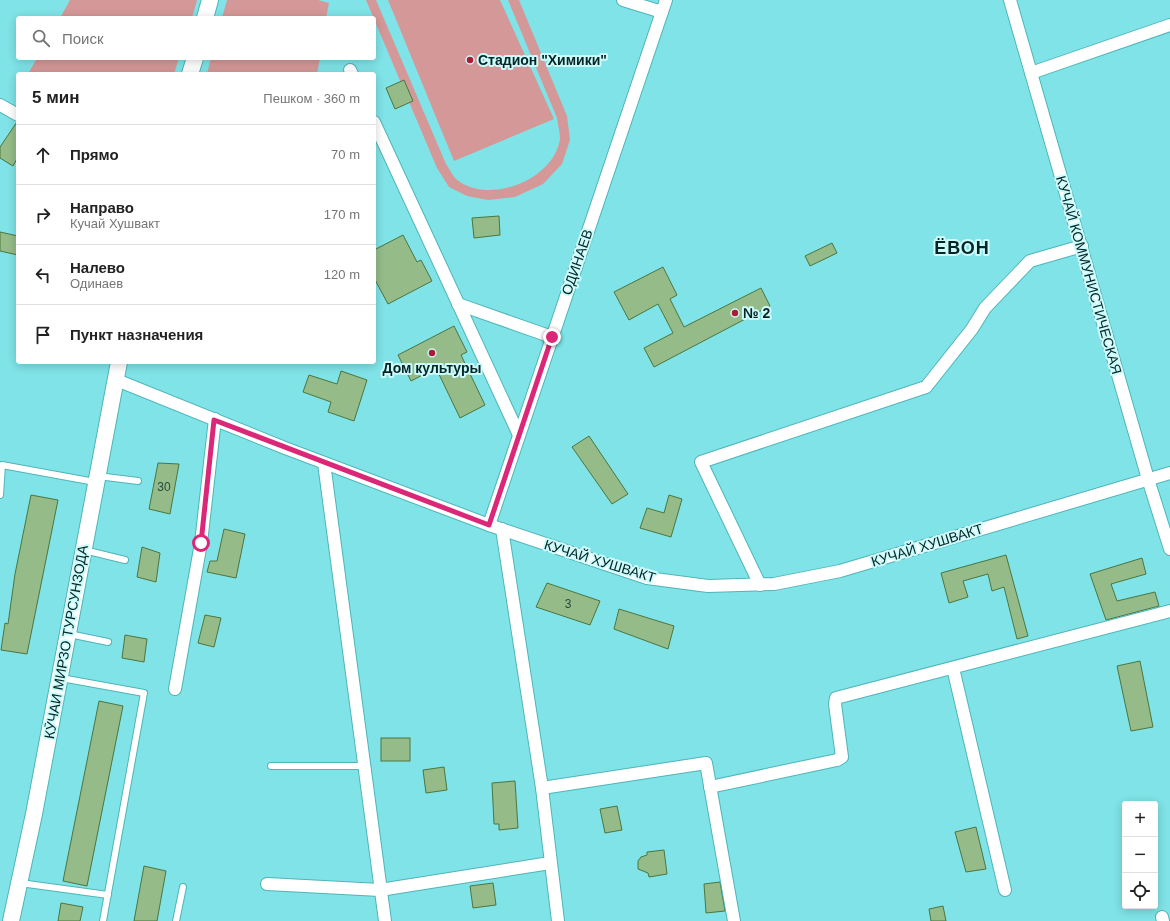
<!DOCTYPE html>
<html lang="ru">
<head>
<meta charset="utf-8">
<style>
	body { margin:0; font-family:Helvetica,sans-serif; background:#f6f6f6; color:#222 }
	.controls { position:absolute; right:12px; bottom:12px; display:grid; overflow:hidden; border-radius:4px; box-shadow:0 2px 10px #0003 }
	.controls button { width:36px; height:36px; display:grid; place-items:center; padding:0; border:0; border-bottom:1px solid #e0e0e0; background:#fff; color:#222; font:20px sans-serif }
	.stop { position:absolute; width:12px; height:12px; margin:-9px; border:3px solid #db2777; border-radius:50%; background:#fff }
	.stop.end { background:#db2777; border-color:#fff; box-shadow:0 1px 4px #0008 }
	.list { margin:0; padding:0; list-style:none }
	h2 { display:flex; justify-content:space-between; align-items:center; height:52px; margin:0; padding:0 16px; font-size:17px }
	h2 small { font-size:13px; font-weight:400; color:#767676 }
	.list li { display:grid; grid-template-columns:26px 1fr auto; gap:12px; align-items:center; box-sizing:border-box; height:60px; padding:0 16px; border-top:1px solid #e0e0e0 }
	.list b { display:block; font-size:15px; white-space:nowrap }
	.list p { margin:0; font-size:13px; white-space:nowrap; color:#767676 }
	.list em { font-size:13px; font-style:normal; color:#767676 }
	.icon { flex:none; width:22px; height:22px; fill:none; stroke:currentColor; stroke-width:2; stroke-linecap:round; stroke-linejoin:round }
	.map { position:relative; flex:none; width:1170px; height:921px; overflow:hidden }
	.search { position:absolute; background:#fff; box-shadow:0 2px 10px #0003; left:16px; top:16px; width:360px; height:44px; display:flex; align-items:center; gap:10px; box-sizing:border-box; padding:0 14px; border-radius:4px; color:#767676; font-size:15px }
	.panel { position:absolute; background:#fff; box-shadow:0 2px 10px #0003; left:16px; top:72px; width:360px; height:292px; border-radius:4px }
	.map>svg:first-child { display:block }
	.green { fill:#d59898 }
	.building { fill:#94bb88; stroke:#4c763f }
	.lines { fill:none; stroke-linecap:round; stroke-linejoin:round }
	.lane-casing { stroke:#4fb5b9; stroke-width:8 }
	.street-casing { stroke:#4fb5b9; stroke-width:14 }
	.secondary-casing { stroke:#4fb5b9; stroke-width:18 }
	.lane { stroke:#fff; stroke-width:6 }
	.street { stroke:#fff; stroke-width:12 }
	.secondary { stroke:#fff; stroke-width:16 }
	.route { stroke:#db2777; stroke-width:5 }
	.poi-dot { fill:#af1b35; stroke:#cdfbfc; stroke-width:1.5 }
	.labels { text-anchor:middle; stroke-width:4; stroke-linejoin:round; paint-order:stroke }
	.number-label { font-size:12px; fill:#284a3e }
	.poi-label { font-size:14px; font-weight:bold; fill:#042526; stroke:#cdfbfc; text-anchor:start }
	.street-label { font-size:14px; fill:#042526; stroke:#cdfbfc }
	.district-label { font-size:18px; font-weight:bold; letter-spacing:1px; fill:#042526; stroke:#cdfbfc }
</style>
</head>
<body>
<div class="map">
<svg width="1170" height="921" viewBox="0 0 1170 921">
	<rect width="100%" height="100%" fill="#7fe3e7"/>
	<g class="green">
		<path d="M70 0H197L192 18H60Z"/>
		<path d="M227 0H318L329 3 326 18H222Z"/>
		<path d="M366 0H376L446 164C449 168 452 175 456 179 488 206 554 180 560 139 560 133 558 125 557 118L508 0H519L567 116 570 140 562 164 543 184 515 197 488 200 467 196 449 187 437 168Z"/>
		<path d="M388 0H500L554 119 454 161Z"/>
		<path d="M37 58H179L174 74H28Z"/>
		<path d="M211 58H320L317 74H207Z"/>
	</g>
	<g class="building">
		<path d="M404 80 413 101 395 109 386 88Z"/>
		<path d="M17 122 18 157 13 166 0 158V147Z"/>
		<path d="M499 216 500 235 474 238 472 218Z"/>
		<path d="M0 232 18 236V255L0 251Z"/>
		<path d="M403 235 417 262 421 260 432 281 388 304 374 278V250Z"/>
		<path d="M832 243 837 253 810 266 805 256Z"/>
		<path d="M663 267 677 295 670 299 684 327 761 288 770 306 654 367 644 348 673 333 658 304 629 320 614 292Z"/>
		<path d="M454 326 467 352 461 355 485 405 460 418 436 368 411 381 398 355Z"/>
		<path d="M341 371 367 380 354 421 328 412 331 402 303 392 309 375 337 384Z"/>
		<path d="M589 436 628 494 612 504 572 447Z"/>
		<path d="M158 463 179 464 170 514 149 509Z"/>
		<path d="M31 495 58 500 27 654 1 650 5 623 8 624 15 574Z"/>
		<path d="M669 495 682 499 671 537 640 528 647 508 664 513Z"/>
		<path d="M224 529 245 534 236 578 207 572 210 561H217Z"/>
		<path d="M142 547 160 553 156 582 137 577Z"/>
		<path d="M1006 555 1028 636 1017 639 1004 587 992 591 988 574 963 581 968 597 949 603 941 573Z"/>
		<path d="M1142 558 1146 574 1111 584 1117 601 1155 592 1159 606 1106 620 1090 574Z"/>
		<path d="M547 583 600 601 590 625 536 607Z"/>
		<path d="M619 609 674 626 668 649 614 629Z"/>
		<path d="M205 615 221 618 214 647 198 643Z"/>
		<path d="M125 635 147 639 144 662 122 658Z"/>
		<path d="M1140 661 1153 727 1131 731 1117 666Z"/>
		<path d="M99 701 123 706 87 886 63 881Z"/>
		<rect x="381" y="738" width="29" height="23"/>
		<path d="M444 767 447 790 426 793 423 770Z"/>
		<path d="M515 781 518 828 499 830V824H494L492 783Z"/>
		<path d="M617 806 622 830 605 833 600 809Z"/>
		<path d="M976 827 986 869 966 872 955 832Z"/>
		<path d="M664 850 667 874 649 877 648 873 638 869V861L641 857 647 855V852Z"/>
		<path d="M144 866 166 871 157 921H134Z"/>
		<path d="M720 882 725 911 706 913 704 884Z"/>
		<path d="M493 883 496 905 473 908 470 886Z"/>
		<path d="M61 903 83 907 80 921H58Z"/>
		<path d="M943 906 946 921H931L929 909Z"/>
	</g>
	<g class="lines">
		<defs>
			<g id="lane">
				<path d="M98 476 138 481"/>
				<path d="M0 495 2 465 95 482"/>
				<path d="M84 550 125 560"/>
				<path d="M69 634 108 642"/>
				<path d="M61 678 144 693 103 921"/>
				<path d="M271 766H364"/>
				<path d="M20 883 108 895"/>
				<path d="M176 921 183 887"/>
			</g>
			<g id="street">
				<path d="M623 0 662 12"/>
				<path d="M1010 0 1148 479 1170 549"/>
				<path d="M350 70 352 74"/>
				<path d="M1031 73 1170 25"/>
				<path d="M0 105 18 115"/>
				<path d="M374 122 519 435"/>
				<path d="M458 304 552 337"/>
				<path d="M114 379 285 448 489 525 647 578 708 586 774 584 840 571 1170 473"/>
				<path d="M324 463 385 921"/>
				<path d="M489 525 666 0"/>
				<path d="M502 529 542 788 558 921"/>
				<path d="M760 585 701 462 926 387 972 329 985 308 1030 261 1082 246"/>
				<path d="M953 668 1005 890"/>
				<path d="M175 689 201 543 215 419"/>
				<path d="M710 787 837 760 842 757 835 704 836 698 1170 611"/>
				<path d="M542 788 706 763 734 921"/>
				<path d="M267 884 380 890 550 863"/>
				<path d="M1162 917 1163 921"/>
			</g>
			<g id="secondary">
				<path d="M205 18 210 0"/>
				<path d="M190 74 195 58"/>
				<path d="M11 921 34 814 119 362"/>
			</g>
		</defs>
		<use href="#lane" class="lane-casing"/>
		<use href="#street" class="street-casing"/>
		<use href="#secondary" class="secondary-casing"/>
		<use href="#lane" class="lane"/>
		<use href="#street" class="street"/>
		<use href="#secondary" class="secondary"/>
	</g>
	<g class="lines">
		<path class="route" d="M201 543 214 420 489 525 552 337"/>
	</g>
	<g class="poi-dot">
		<circle cx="470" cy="60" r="4"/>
		<circle cx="735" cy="313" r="4"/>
		<circle cx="432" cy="353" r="4"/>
	</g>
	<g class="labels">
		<g class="number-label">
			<text x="164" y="491">30</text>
			<text x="568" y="608">3</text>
		</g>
		<g class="poi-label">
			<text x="478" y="65">Стадион "Химики"</text>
			<text x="743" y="318">№ 2</text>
			<text x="432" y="373" text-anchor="middle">Дом культуры</text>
		</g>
		<g class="street-label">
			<text transform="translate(577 262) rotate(-71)" y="5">ОДИНАЕВ</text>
			<text transform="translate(1089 275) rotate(74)" y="5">КУЧАЙ КОММУНИСТИЧЕСКАЯ</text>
			<text transform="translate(927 545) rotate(-17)" y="5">КУЧАЙ ХУШВАКТ</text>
			<text transform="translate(600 561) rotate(17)" y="5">КУЧАЙ ХУШВАКТ</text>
			<text transform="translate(66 642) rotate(-80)" y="5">КӮЧАИ МИРЗО ТУРСУНЗОДА</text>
		</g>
		<g class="district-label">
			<text x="962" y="254">ЁВОН</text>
		</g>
	</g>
</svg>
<div class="controls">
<button>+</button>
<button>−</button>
<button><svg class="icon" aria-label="locate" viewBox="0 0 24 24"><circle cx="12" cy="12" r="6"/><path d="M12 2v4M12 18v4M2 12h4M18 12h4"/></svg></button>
</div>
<div class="stop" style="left:201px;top:543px"></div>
<div class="stop end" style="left:552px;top:337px"></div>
<div class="search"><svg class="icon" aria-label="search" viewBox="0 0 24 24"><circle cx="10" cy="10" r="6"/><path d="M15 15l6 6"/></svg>Поиск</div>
<section class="panel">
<h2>5 мин<small>Пешком · 360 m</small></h2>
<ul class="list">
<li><svg class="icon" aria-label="ahead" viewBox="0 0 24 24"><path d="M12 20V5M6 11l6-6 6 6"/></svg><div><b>Прямо</b></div><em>70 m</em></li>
<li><svg class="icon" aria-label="right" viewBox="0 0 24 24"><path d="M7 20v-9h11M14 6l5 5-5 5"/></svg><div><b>Направо</b><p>Кучай Хушвакт</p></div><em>170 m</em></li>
<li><svg class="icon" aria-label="left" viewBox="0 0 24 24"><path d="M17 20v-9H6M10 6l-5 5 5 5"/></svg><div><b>Налево</b><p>Одинаев</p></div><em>120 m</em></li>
<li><svg class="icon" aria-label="arrive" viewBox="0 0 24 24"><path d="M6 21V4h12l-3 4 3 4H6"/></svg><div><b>Пункт назначения</b></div></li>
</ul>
</section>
</div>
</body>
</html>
